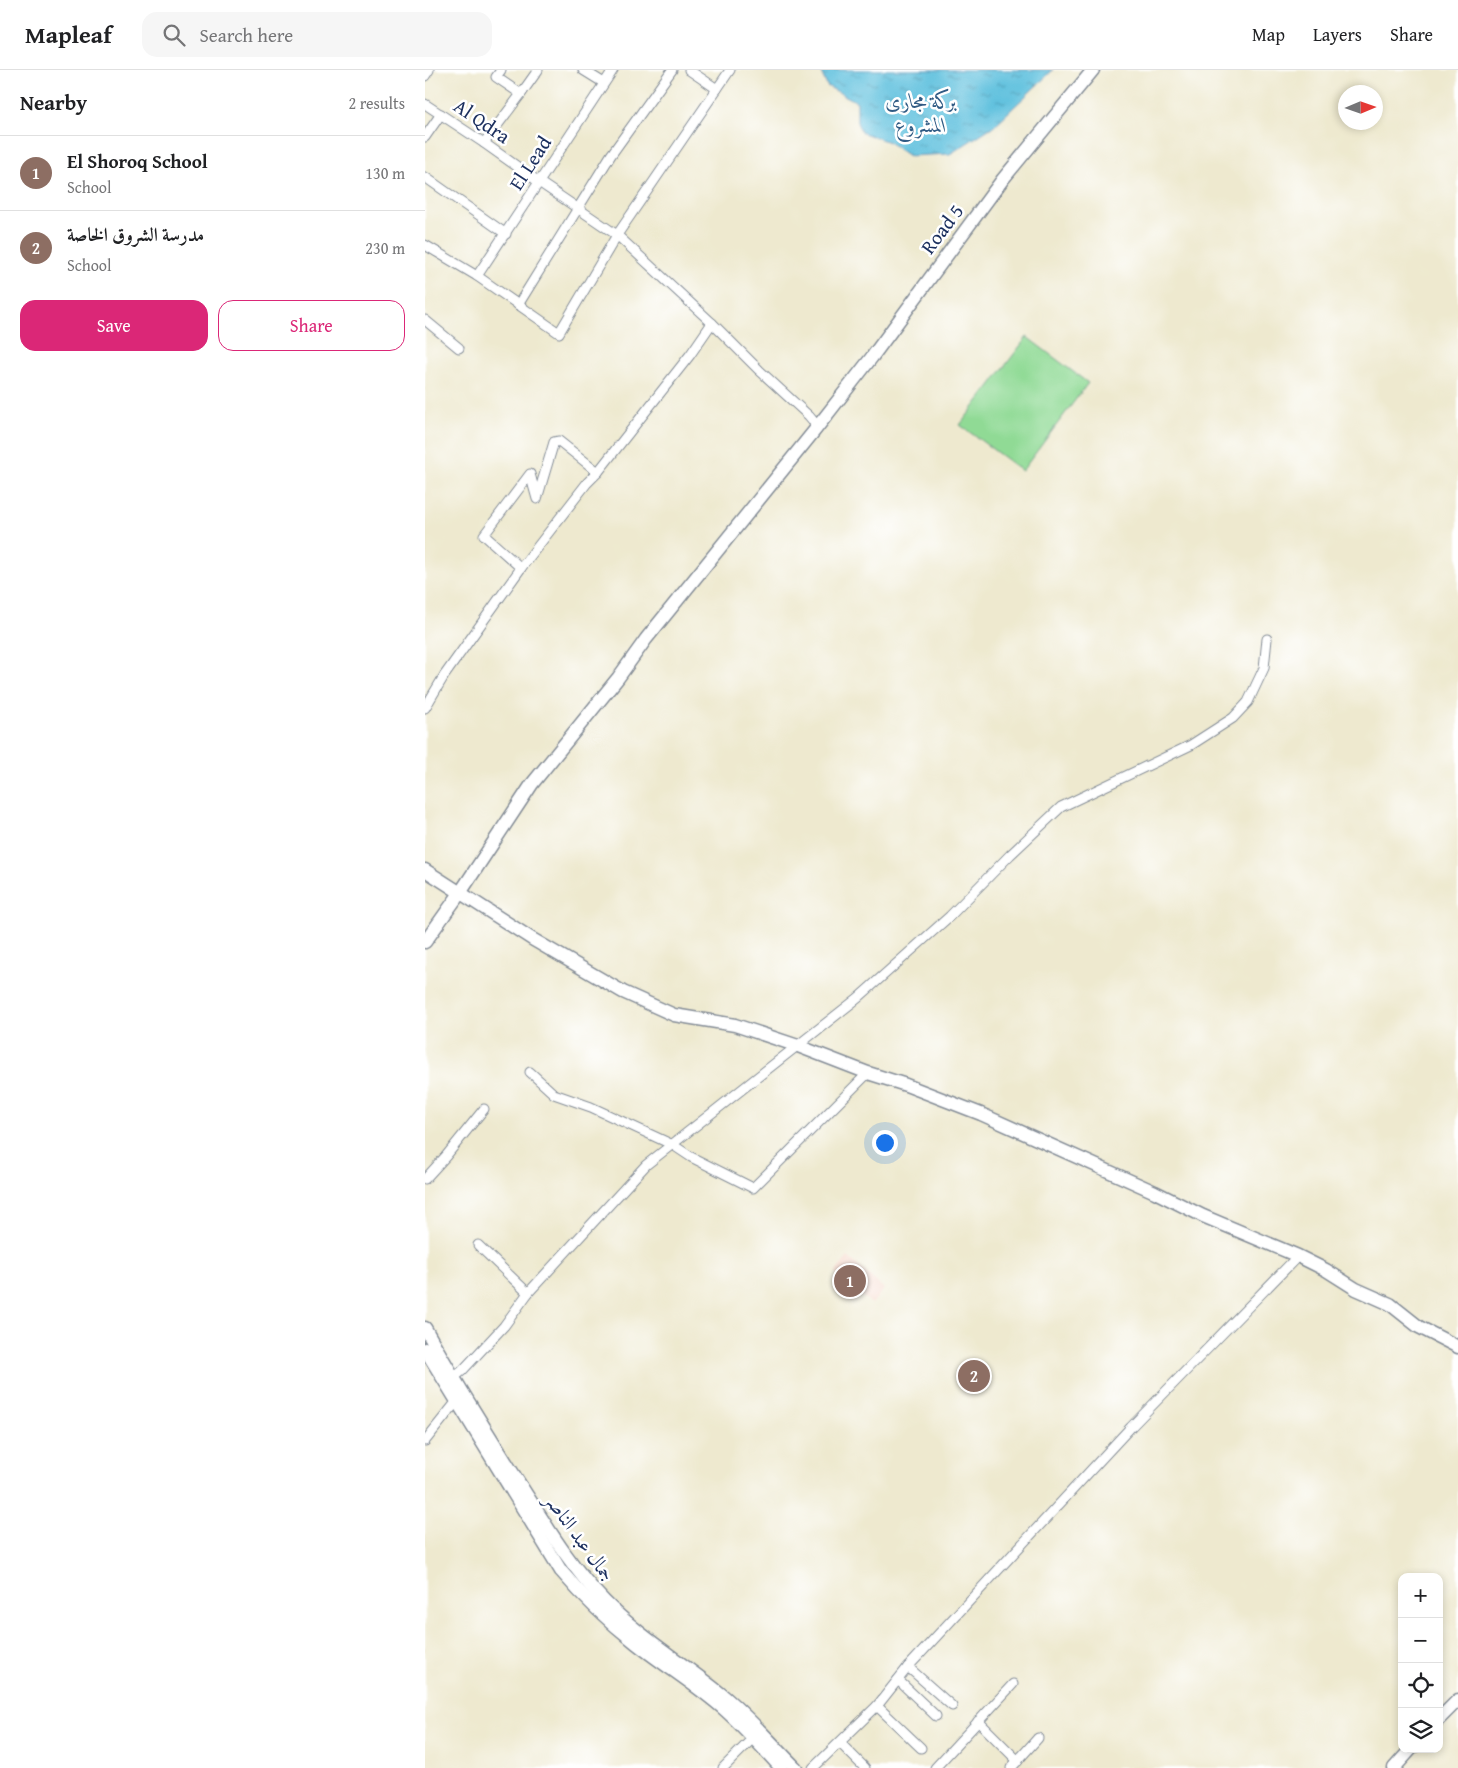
<!DOCTYPE html>
<html lang="en">
<head>
<meta charset="utf-8">
<style>
	body { margin:0; font-family:"Gentium Book Plus",Amiri,serif; background:#f6f6f6; color:#202124 }
	.controls { position:absolute; right:15px; bottom:15px; display:grid; overflow:hidden; border-radius:10px; box-shadow:0 2px 8px #0003 }
	.controls button { width:45px; height:45px; display:grid; place-items:center; padding:0; border:0; border-bottom:1px solid #e0e0e0; background:#fff; color:#202124; font:25px sans-serif }
	.compass { position:absolute; left:913px; top:15px; width:45px; height:45px; border-radius:50%; background:#fff; box-shadow:0 2px 8px #0003; rotate:88deg }
	.you { position:absolute; left:459px; top:1072px; width:18px; height:18px; margin:-12px; border:4px solid #fff; border-radius:50%; background:#1a73e8; box-shadow:0 0 0 8px #1a73e833 }
	.badge { display:grid; place-items:center; width:32px; height:32px; border-radius:50%; background:#db2777; color:#fff; font-size:16px; font-weight:700 }
	.pin { position:absolute; translate:-50% -50%; border:2px solid #fff; box-shadow:0 1px 5px #0006 }
	.list { margin:0; padding:0; list-style:none }
	h2 { display:flex; justify-content:space-between; align-items:center; height:65px; margin:0; padding:0 20px; font-size:21px }
	h2 small { font-size:16px; font-weight:400; color:#757577 }
	.list li { display:grid; grid-template-columns:32px 1fr auto; gap:15px; align-items:center; box-sizing:border-box; height:75px; padding:0 20px; border-top:1px solid #e0e0e0 }
	.list b { display:block; font-size:19px; white-space:nowrap }
	.list p { margin:0; font-size:16px; white-space:nowrap; color:#757577 }
	.list em { font-size:16px; font-style:normal; color:#757577 }
	.actions { display:flex; gap:10px; padding:15px 20px }
	.actions a { flex:1; padding:11px 0; border:1px solid #db2777; border-radius:15px; text-align:center; font-size:18px; color:#db2777 }
	.actions .main { background:#db2777; color:#fff }
	.icon { flex:none; width:28px; height:28px; fill:none; stroke:currentColor; stroke-width:2; stroke-linecap:round; stroke-linejoin:round }
	.map { position:relative; flex:none; width:1033px; height:1698px; overflow:hidden }
	header { display:flex; align-items:center; gap:30px; box-sizing:border-box; height:70px; padding:0 25px; background:#fff; border-bottom:1px solid #e0e0e0 }
	header strong { font-size:24px }
	nav { display:flex; gap:28px; margin-inline-start:auto; font-size:18px }
	.search { width:350px; height:45px; background:#f6f6f6; display:flex; align-items:center; gap:12px; box-sizing:border-box; padding:0 18px; border-radius:15px; color:#757577; font-size:19px }
	main { display:flex }
	aside { flex:1; background:#fff }
	.map>svg:first-child { display:block }
	.built { fill:#f5d2c2 }
	.pitch { fill:#90da95; stroke:#56847a }
	.water { fill:url(#water-ripples); stroke:#3e789e }
	.lines { fill:none; stroke-linecap:round; stroke-linejoin:round }
	.street-casing { stroke:#848c96; stroke-width:11 }
	.secondary-casing { stroke:#848c96; stroke-width:15 }
	.street { stroke:#fff; stroke-width:9 }
	.secondary { stroke:#fff; stroke-width:12 }
	.labels { text-anchor:middle; stroke-width:5; stroke-linejoin:round; paint-order:stroke }
	.street-label { font-size:20px; fill:#1b2f5e; stroke:#fff }
	.water-label { font-size:21px; font-style:italic; fill:#305b84; stroke:#fff }
</style>
</head>
<body>
<header>
<strong>Mapleaf</strong>
<div class="search"><svg class="icon" aria-label="search" viewBox="0 0 24 24"><circle cx="10" cy="10" r="6"/><path d="M15 15l6 6"/></svg>Search here</div>
<nav><a>Map</a><a>Layers</a><a>Share</a></nav>
</header>
<main>
<aside>
<h2>Nearby<small>2 results</small></h2>
<ul class="list">
<li><span class="badge" style="background:#8d6e63">1</span><div><b>El Shoroq School</b><p>School</p></div><em>130 m</em></li>
<li><span class="badge" style="background:#8d6e63">2</span><div><b>مدرسة الشروق الخاصة</b><p>School</p></div><em>230 m</em></li>
</ul>
<div class="actions"><a class="main">Save</a><a>Share</a></div>
</aside>
<div class="map">
<svg width="1033" height="1698" viewBox="0 0 1033 1698">
	<defs>
		<pattern id="water-ripples" width="26" height="14" patternUnits="userSpaceOnUse" patternTransform="scale(1.25)"><rect width="26" height="14" fill="#60c1de"/><path d="M2 4q2-2 4 0t4 0M15 11q2-2 4 0t4 0" fill="none" stroke="#4e9db7"/></pattern>
	</defs>
	<rect width="100%" height="100%" fill="#fff"/>
	<filter id="ink" filterUnits="userSpaceOnUse"><feTurbulence type="fractalNoise" baseFrequency=".02" numOctaves="2"/><feDisplacementMap in="SourceGraphic" scale="10" xChannelSelector="R" yChannelSelector="G"/><feConvolveMatrix kernelMatrix="1 2 1 2 8 2 1 2 1" color-interpolation-filters="sRGB"/></filter>
	<filter id="wash" filterUnits="userSpaceOnUse"><feTurbulence type="fractalNoise" baseFrequency=".0096" numOctaves="4" result="noise"/><feDisplacementMap in="SourceGraphic" scale="20" xChannelSelector="R" yChannelSelector="G"/><feGaussianBlur stdDeviation="1.12" result="paint"/><feColorMatrix in="noise" values="0 0 0 0 0 0 0 0 0 0 0 0 0 0 0 0 0 1.4 0 .05"/><feComposite in="paint" operator="in"/></filter>
	<g filter="url(#wash)">
		<rect width="100%" height="100%" fill="#eee9cf"/>
		<path class="built" d="M423 1187 459 1219 447 1234 410 1203Z"/>
		<path class="pitch" d="M602 267 663 313 597 401 535 355Z"/>
		<path class="water" d="M395 0H628L570 55 525 84 484 86 464 72 436 62 432 52V32L402 16Z"/>
	</g>
	<g filter="url(#ink)">
		<g class="lines">
			<defs>
				<g id="street">
					<path d="M158 0 179 13"/>
					<path d="M264 0 292 19"/>
					<path d="M0 6 4 0"/>
					<path d="M96 24 113 0"/>
					<path d="M0 34 59 73 114 112 192 165 287 253 334 300 384 346 389 352 390 360"/>
					<path d="M0 67 16 44"/>
					<path d="M59 73 96 24 71 7 76 0"/>
					<path d="M0 107 81 164"/>
					<path d="M0 175 52 206 134 263 192 165 305 0"/>
					<path d="M52 206 188 0"/>
					<path d="M93 235 186 85 247 0"/>
					<path d="M0 250 34 278"/>
					<path d="M96 498 59 465 105 404 112 429 129 372 134 371 173 402"/>
					<path d="M0 638 19 606 51 561 96 498 162 413 173 402 265 285 287 253"/>
					<path d="M105 1002 129 1024 166 1037 248 1075 266 1087 328 1118 443 1003"/>
					<path d="M0 1109 21 1086 59 1039"/>
					<path d="M53 1175 103 1223"/>
					<path d="M26 1310 37 1301 79 1256 103 1223 221 1095 433 928 525 846 585 785 636 737 766 675 808 648 823 632 839 598 842 569"/>
					<path d="M0 1371 32 1331"/>
					<path d="M483 1597 527 1636"/>
					<path d="M473 1610 511 1646"/>
					<path d="M452 1636 496 1678"/>
					<path d="M553 1651 593 1691"/>
					<path d="M415 1673 440 1698"/>
					<path d="M298 1698 328 1668"/>
					<path d="M388 1698 452 1636 483 1597 706 1357 873 1186"/>
					<path d="M510 1698 588 1614"/>
					<path d="M586 1698 613 1668"/>
				</g>
				<g id="secondary">
					<path d="M0 800 107 869 198 922 249 945 310 955 373 976 443 1003 481 1015 556 1044 730 1122 778 1146 873 1186 901 1200 931 1219 965 1234 994 1257 1033 1277"/>
					<path d="M0 872 35 823 107 714 193 608 221 569 390 360 447 287 578 109 668 0"/>
					<path d="M0 1258C30 1312 63 1364 96 1416 122 1457 146 1497 180 1532 215 1567 258 1593 296 1624 323 1646 346 1673 371 1698"/>
					<path d="M0 1279 136 1501C159 1528 183 1551 211 1573 240 1596 272 1615 300 1640 320 1658 338 1678 356 1698"/>
					<path d="M1014 1649 1033 1630"/>
					<path d="M969 1698 986 1679"/>
				</g>
			</defs>
			<use href="#street" class="street-casing"/>
			<use href="#secondary" class="secondary-casing"/>
			<use href="#street" class="street"/>
			<use href="#secondary" class="secondary"/>
		</g>
	</g>
	<g class="labels">
		<g class="street-label">
			<text transform="translate(57 51) rotate(34)" y="7">Al Qdra</text>
			<text transform="translate(105 93) rotate(-57)" y="7">El Lead</text>
			<text transform="translate(517 159) rotate(-53)" y="7">Road 5</text>
			<text transform="translate(155 1467) rotate(54)" y="7">جمال عبد الناصر</text>
		</g>
		<g class="water-label">
			<text x="496" y="38">بركة مجارى<tspan x="496" dy="24">المشروع</tspan></text>
		</g>
	</g>
</svg>
<div class="controls">
<button>+</button>
<button>−</button>
<button><svg class="icon" aria-label="locate" viewBox="0 0 24 24"><circle cx="12" cy="12" r="6"/><path d="M12 2v4M12 18v4M2 12h4M18 12h4"/></svg></button>
<button><svg class="icon" aria-label="layers" viewBox="0 0 24 24"><path d="M12 4l9 5-9 5-9-5zM3 14l9 5 9-5"/></svg></button>
</div>
<svg class="compass" viewBox="-18 -18 36 36"><path d="M0-13l5 13h-10z" fill="#e53935"/><path d="M0 13l5-13h-10z" fill="#757577"/></svg>
<div class="you"></div>
<div class="pin badge" style="left:425px;top:1211px;background:#8d6e63">1</div>
<div class="pin badge" style="left:549px;top:1306px;background:#8d6e63">2</div>
</div>
</main>
</body>
</html>
